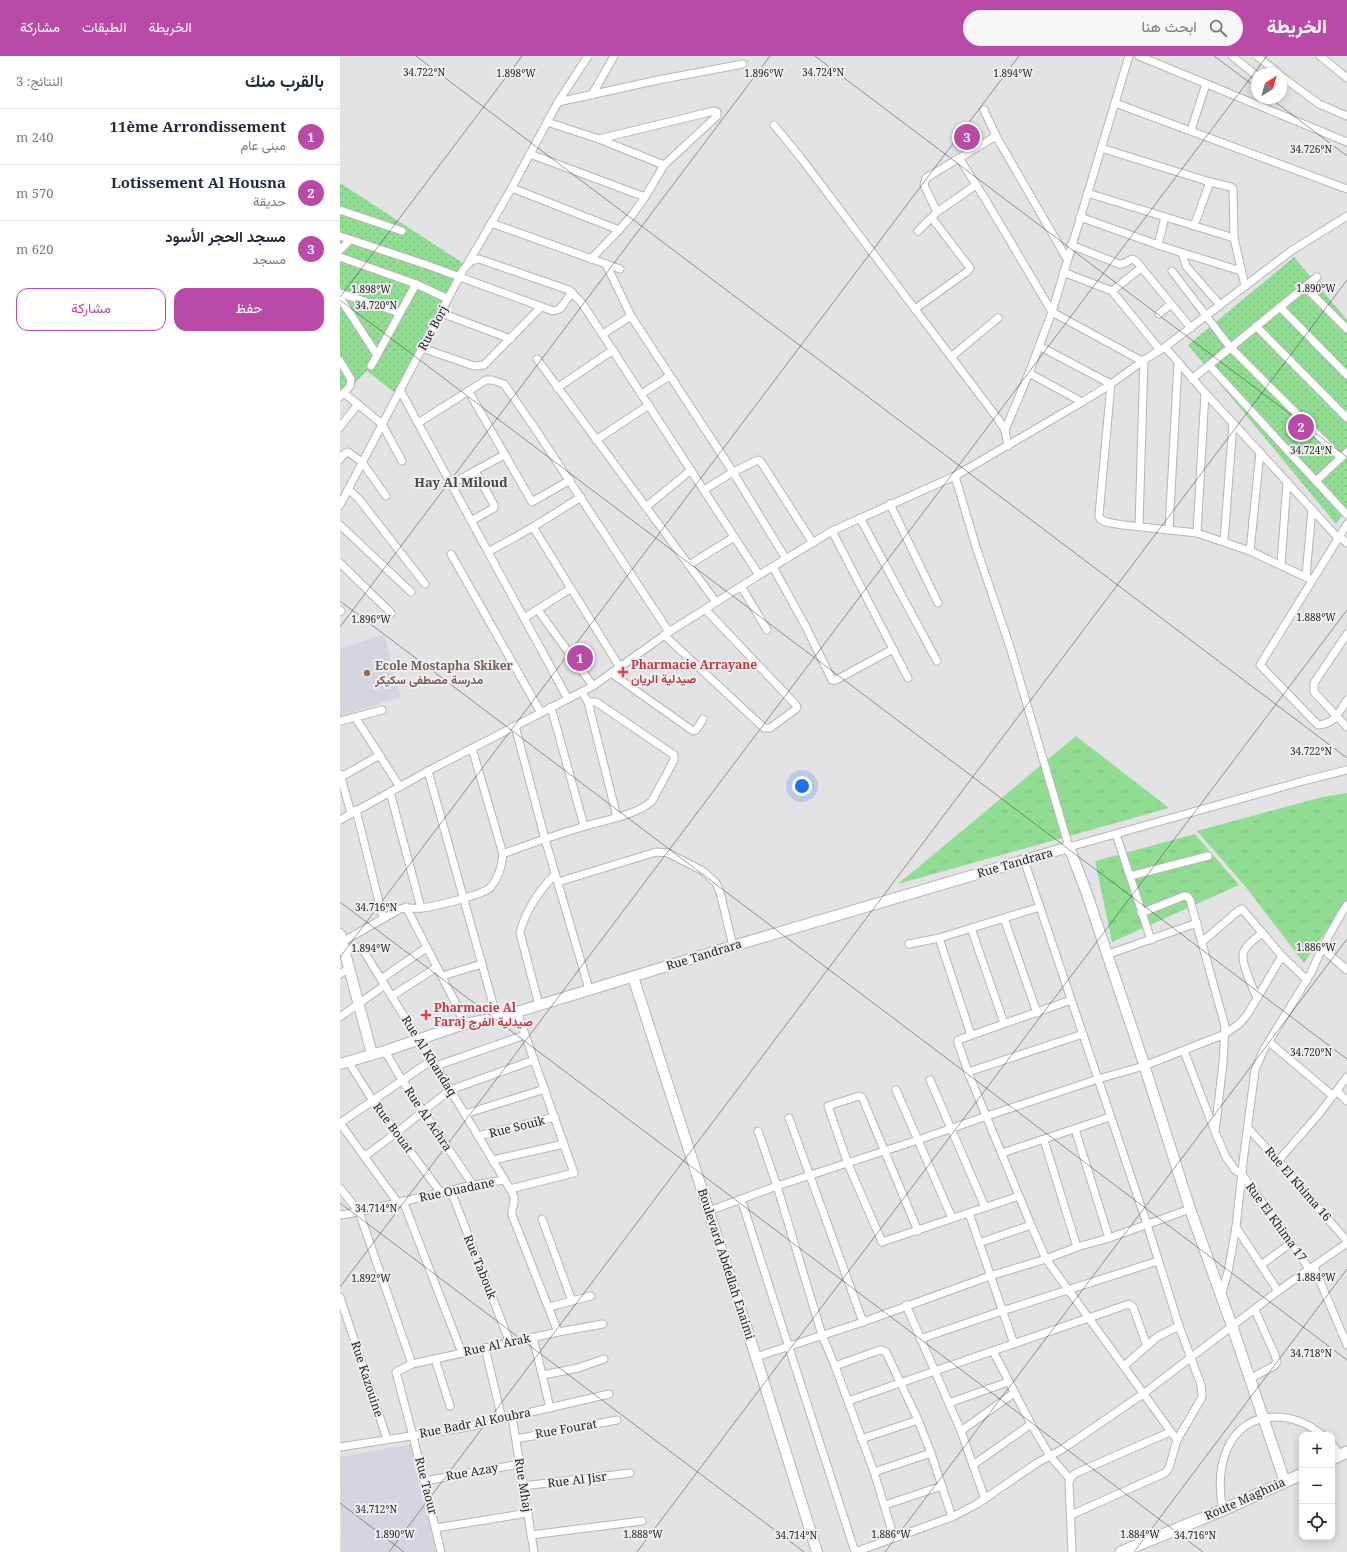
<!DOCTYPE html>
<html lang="ar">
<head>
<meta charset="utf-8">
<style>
	body { margin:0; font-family:"Noto Serif",Vazirmatn,serif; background:#f6f6f7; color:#1f2937; direction:rtl }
	.controls { position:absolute; right:12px; bottom:12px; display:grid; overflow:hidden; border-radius:8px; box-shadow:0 2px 10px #0003 }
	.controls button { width:36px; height:36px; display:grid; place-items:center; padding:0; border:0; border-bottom:1px solid #e0e1e3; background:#fff; color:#1f2937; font:20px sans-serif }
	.compass { position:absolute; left:911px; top:12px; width:36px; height:36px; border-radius:50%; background:#fff; box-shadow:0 2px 10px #0003; rotate:37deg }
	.you { position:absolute; left:462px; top:730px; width:14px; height:14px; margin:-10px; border:3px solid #fff; border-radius:50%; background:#1a73e8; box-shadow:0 0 0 6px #1a73e833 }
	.badge { display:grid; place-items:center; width:26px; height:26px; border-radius:50%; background:#b94aa7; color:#fff; font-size:13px; font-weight:700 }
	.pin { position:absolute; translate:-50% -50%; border:2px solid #fff; box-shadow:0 1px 4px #0006 }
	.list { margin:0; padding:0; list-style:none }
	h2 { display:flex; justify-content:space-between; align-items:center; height:52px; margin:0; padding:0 16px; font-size:17px }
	h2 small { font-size:13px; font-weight:400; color:#747a83 }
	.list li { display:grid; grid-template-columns:26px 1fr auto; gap:12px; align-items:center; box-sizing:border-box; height:56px; padding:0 16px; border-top:1px solid #e0e1e3 }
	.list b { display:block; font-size:15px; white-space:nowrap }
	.list p { margin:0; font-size:13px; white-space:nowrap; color:#747a83 }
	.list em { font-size:13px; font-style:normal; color:#747a83 }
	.actions { display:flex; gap:8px; padding:12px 16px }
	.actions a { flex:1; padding:9px 0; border:1px solid #b94aa7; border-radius:12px; text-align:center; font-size:14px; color:#b94aa7 }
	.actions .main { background:#b94aa7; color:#fff }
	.icon { flex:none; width:22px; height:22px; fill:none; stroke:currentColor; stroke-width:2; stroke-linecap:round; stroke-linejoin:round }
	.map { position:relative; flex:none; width:1007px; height:1496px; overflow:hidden; direction:ltr }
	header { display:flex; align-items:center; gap:24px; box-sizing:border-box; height:56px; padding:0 20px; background:#b94aa7; color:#fff }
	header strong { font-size:19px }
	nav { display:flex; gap:22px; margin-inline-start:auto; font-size:14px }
	.search { width:280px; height:36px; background:#f6f6f7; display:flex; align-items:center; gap:10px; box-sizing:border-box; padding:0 14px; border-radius:22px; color:#747a83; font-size:15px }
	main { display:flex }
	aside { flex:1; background:#fff }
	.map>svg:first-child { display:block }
	.built { fill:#d4d4de }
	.grass { fill:url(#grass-tufts) }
	.garden { fill:url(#garden-dots) }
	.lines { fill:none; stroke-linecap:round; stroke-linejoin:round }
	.street-casing { stroke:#b5b5b7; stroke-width:9 }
	.secondary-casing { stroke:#b5b5b7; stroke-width:12 }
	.primary-casing { stroke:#b5b5b7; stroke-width:13 }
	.street { stroke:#fff; stroke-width:7 }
	.secondary { stroke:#fff; stroke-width:10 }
	.primary { stroke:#fff; stroke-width:11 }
	.ticks { fill:none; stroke:#272728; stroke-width:1; stroke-opacity:0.45 }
	.health-dot { fill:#e0444e; stroke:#efeff1; stroke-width:1.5 }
	.education-dot { fill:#8d6e63; stroke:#efeff1; stroke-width:1.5 }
	.labels { text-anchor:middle; stroke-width:4; stroke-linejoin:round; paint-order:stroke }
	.street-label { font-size:12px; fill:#272728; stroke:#efeff1 }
	.health-label { font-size:12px; font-weight:bold; fill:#be3a42; stroke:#efeff1; text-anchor:start }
	.education-label { font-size:12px; font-weight:bold; fill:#785e54; stroke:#efeff1; text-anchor:start }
	.neighbourhood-label { font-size:13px; font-weight:bold; fill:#48484a; stroke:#efeff1 }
	.ticks-label { font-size:10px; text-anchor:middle; fill:#272728; stroke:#efeff1; stroke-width:4; stroke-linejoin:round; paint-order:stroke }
</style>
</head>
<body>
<header>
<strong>الخريطة</strong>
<div class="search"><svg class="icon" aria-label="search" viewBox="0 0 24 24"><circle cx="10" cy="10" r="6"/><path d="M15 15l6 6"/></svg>ابحث هنا</div>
<nav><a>الخريطة</a><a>الطبقات</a><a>مشاركة</a></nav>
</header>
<main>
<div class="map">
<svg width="1007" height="1496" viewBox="0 0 1007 1496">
	<defs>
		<pattern id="grass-tufts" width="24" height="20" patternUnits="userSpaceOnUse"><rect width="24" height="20" fill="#91dc93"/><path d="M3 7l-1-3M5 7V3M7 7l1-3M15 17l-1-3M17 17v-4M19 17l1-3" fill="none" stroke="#7dbd7f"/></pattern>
		<pattern id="garden-dots" width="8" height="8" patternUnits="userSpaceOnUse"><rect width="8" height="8" fill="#91dc93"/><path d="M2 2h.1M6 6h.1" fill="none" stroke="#7dbd7f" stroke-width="1.8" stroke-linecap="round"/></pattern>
	</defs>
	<rect width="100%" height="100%" fill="#e2e2e4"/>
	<g class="built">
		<path d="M44 578 61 641 0 660V593Z"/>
		<path d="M72 1388 96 1496H1L0 1401Z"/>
	</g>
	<g class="grass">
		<path d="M736 680 829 752 558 828Z"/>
		<path d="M1007 737V845L964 907 905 830 857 775 982 741Z"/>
		<path d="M855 778 899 829 772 886 755 805Z"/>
	</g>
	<g class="garden">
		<path d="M0 127 123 207 56 338 27 315 0 342Z"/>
		<path d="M954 201 1007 264V452L996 468 848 289Z"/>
	</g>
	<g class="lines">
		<defs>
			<g id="street">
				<path d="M799 0 1007 86"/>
				<path d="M892 0 917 20"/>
				<path d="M917 0 939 18"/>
				<path d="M980 0 1007 22"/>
				<path d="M941 20 979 48 1007 60"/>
				<path d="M252 39 274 0"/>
				<path d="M218 46 318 24 403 8"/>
				<path d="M775 47 1007 133"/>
				<path d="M644 54 656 80 727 203"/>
				<path d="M207 66 259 83 324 109"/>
				<path d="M434 69 461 102 658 363 665 374"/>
				<path d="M851 74 866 28"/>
				<path d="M761 92 870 126 891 131 893 133 894 182 905 230"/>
				<path d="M190 98 305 141"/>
				<path d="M619 102 647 146 712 256 802 305"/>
				<path d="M172 132 279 174"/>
				<path d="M747 137 894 182"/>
				<path d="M0 154 62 175"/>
				<path d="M597 156 584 129 586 122 656 80"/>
				<path d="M740 161 824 191 901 215"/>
				<path d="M151 167 280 213"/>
				<path d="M854 170 870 126"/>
				<path d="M578 175 597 156 636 129"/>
				<path d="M0 180 87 209 213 255 220 253 232 236"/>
				<path d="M731 189 779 208H783L792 203 796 205 851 272"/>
				<path d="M818 189 825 161"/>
				<path d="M0 194 10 184"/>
				<path d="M842 197 846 210 880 249"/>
				<path d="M0 201 76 228 108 243"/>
				<path d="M251 203 279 174 293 158 305 141 324 109 377 60V56L374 55 259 83"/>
				<path d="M128 207 170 135 218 46 248 0"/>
				<path d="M266 208 291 260 393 416 446 503"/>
				<path d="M832 215 890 291 1001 402"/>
				<path d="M723 216 772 235 820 294"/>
				<path d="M965 231 1007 273"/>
				<path d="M772 235 801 212"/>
				<path d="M0 237 60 257"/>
				<path d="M0 242 37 299"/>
				<path d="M940 251 1007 319"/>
				<path d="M575 253 628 215 630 212 592 162"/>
				<path d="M101 257 171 283"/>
				<path d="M819 258 831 248"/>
				<path d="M916 270 1007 362"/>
				<path d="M263 278 291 260"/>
				<path d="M699 290 771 328 759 459 760 463 766 466 783 469 857 477 910 495 972 524"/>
				<path d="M825 291 865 337 893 367 998 482"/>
				<path d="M82 292 134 310 144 309 201 251"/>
				<path d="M611 301 658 262"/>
				<path d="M197 303 376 546"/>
				<path d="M0 305 11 323 10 330 0 341"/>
				<path d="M869 309 1007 459"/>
				<path d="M31 310 76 228"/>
				<path d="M689 317 742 346"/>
				<path d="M852 323 977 221"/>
				<path d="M217 332 273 294"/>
				<path d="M60 334 228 643"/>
				<path d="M129 336 192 446 230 424"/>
				<path d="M4 337 42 368 62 405"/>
				<path d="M301 338 330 320"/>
				<path d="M78 367 146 324H152L164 328 194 371 329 576"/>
				<path d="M0 371 18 348"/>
				<path d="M256 384 309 349"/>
				<path d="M668 390 665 374 689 317 712 256 789 0"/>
				<path d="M0 403 4 398 8 396 22 406 46 440"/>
				<path d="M615 420 636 491 670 591 729 791 963 725 1007 714"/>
				<path d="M976 425 1007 396"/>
				<path d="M111 428 164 399"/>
				<path d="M8 433 19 443 85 528"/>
				<path d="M364 434 393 416 418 404 421 406 473 487"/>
				<path d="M550 448 598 547"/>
				<path d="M0 449 123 214 131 205 139 203 229 234 242 247 419 519"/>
				<path d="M306 451 351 414"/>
				<path d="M520 462 597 605"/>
				<path d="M131 465 154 452V449L135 415"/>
				<path d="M1007 468 920 609 978 669C996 667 998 657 1007 644"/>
				<path d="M0 469 71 536"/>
				<path d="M799 470 804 304"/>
				<path d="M193 471 279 610"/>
				<path d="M829 473 838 307"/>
				<path d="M492 475 568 622"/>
				<path d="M857 477 865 337"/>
				<path d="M999 480 1007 487"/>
				<path d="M884 485 893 367"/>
				<path d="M910 495 920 396"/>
				<path d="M148 496 193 471 241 441"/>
				<path d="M111 498 201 657"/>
				<path d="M0 507 51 557"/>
				<path d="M941 508 947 426"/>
				<path d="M349 509 394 481"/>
				<path d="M433 511 466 571 492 624H496L553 593"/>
				<path d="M966 520 972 453"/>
				<path d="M401 530 427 574"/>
				<path d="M0 554 1 555"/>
				<path d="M198 554 253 630"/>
				<path d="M184 562 230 533"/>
				<path d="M1007 578 974 627V636L1007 671"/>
				<path d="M324 579 424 672H430L456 653 457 651 456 649 365 553"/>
				<path d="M271 617 353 675 356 674 363 663"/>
				<path d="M242 636 248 646 277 761"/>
				<path d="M211 651 244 770"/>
				<path d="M15 661 60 731"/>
				<path d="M0 665 42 654"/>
				<path d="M175 670 205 783 249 933"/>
				<path d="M132 692 163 798"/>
				<path d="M88 715 157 962"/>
				<path d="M0 718 11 757"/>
				<path d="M1 721 40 699"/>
				<path d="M50 736 81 852"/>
				<path d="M16 754 43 862"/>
				<path d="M0 764 88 715 253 630 329 576 419 519 492 475 615 420 742 346 771 328 804 304 825 291 951 195 1007 160"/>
				<path d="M776 778 811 884"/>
				<path d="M684 804 807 1168 839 1270 861 1329 862 1339 861 1343 837 1384 829 1412 825 1417 731 1459"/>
				<path d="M790 820 868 800"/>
				<path d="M218 826 316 796 328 797 363 815 376 827 380 836 393 890"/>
				<path d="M66 851 116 948 124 968"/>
				<path d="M801 857 844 840 848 841 850 844 885 970 883 1007 875 1076 886 1101 895 1114 902 1118 970 1214"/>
				<path d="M664 862 697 957"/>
				<path d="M631 872 664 967"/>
				<path d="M599 882 631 979"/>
				<path d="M2 886 60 853C67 851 74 853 81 852 93 851 142 839 150 832 159 822 162 810 163 798 189 788 216 779 242 771 264 764 295 760 312 745L334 704V699L262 650 256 646H248"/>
				<path d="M862 886 898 855 902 853 942 900 967 924"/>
				<path d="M569 888 599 882 700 851"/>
				<path d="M982 892 1007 914"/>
				<path d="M4 893 19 891 23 894 28 902 78 983 96 1010 173 1138C177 1146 171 1151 172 1159L218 1276"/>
				<path d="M766 899 857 867"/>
				<path d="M0 918 9 912"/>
				<path d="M102 920 142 908"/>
				<path d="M41 923 86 892"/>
				<path d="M52 940 97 911"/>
				<path d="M917 942C913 932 899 904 904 895 907 888 916 882 922 877"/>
				<path d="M731 944 621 983 618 984V987L628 1016 691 1169 706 1203 837 1384"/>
				<path d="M199 949 180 877C185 855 200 834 215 818"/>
				<path d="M0 961 45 929"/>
				<path d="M929 986 993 1040"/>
				<path d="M45 995 62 1024 133 1129"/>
				<path d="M844 995 874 1073"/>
				<path d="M8 1005 33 1045 101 1137"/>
				<path d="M96 1010 185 979"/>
				<path d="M628 1016 743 978"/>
				<path d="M590 1024 645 1151"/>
				<path d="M556 1034 612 1162"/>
				<path d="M997 1035 1007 1045"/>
				<path d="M125 1058 205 1033"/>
				<path d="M449 1062 523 1266"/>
				<path d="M0 1067 92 1004"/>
				<path d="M0 1067 58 1147"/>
				<path d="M908 1072 938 1105 1007 1185"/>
				<path d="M735 1073 769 1182"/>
				<path d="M418 1075 437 1130 482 1279 495 1310 534 1416 554 1482"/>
				<path d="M138 1080 215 1061"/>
				<path d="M704 1084 737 1191"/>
				<path d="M662 1097 770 1061"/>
				<path d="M25 1100 56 1077 110 1034 194 1004"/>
				<path d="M153 1104 224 1088"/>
				<path d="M938 1105 979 1058 1007 1021"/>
				<path d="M0 1132 19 1156 72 1308"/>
				<path d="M170 1133 234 1117 177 956"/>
				<path d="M111 1135 170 1287"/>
				<path d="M401 1143 515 1496"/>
				<path d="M63 1145 122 1297"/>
				<path d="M369 1155 437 1130 578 1084 647 1060 758 1023 804 1010 885 978 899 968 907 959 942 900"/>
				<path d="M629 1157 674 1288"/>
				<path d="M0 1159 19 1156 133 1129 164 1124"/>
				<path d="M202 1163 232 1245"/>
				<path d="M896 1171 938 1235"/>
				<path d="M578 1175 522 1041 519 1040 488 1050 508 1108 542 1186 679 1140"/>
				<path d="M639 1187 691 1169"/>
				<path d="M921 1209 951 1187"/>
				<path d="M974 1211 1007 1289"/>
				<path d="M881 1240 888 1216 896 1171 904 1098 915 1014 923 995 971 917 982 892 1001 858 1007 849"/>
				<path d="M0 1241 47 1383"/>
				<path d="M566 1249 621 1375 645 1443"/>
				<path d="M209 1251 251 1240"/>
				<path d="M193 1281 210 1352"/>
				<path d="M580 1283 662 1255 818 1205"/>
				<path d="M145 1292 162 1363"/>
				<path d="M653 1295 691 1368 710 1400 730 1423"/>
				<path d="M416 1301 523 1266 650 1220 706 1203 737 1191 769 1182 850 1153"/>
				<path d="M95 1303 110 1350"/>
				<path d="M495 1310 537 1295 541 1294 546 1296 578 1364 591 1397 612 1461"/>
				<path d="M784 1310 817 1281 839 1270"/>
				<path d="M203 1319 238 1312 264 1303"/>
				<path d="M909 1323 934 1310 937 1306 935 1299 915 1254"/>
				<path d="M508 1345 789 1248 793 1251 807 1290"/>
				<path d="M609 1347 668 1326"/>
				<path d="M172 1361 194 1496"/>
				<path d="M621 1375 674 1337"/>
				<path d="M176 1383 277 1364"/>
				<path d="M521 1383 578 1364"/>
				<path d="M992 1388 1000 1399"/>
				<path d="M0 1391 122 1372 269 1338"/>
				<path d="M633 1409 691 1368"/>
				<path d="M534 1416 591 1397"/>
				<path d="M84 1425 180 1408"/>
				<path d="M183 1430 290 1417"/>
				<path d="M545 1449 602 1430"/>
				<path d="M883 1454C874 1414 886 1362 935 1361 953 1361 968 1367 982 1379"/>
				<path d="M96 1472 188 1457"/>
				<path d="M191 1479 302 1465"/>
				<path d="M101 1496 73 1380 56 1316 72 1308 218 1276 263 1268"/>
				<path d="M515 1496 612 1461 637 1448 697 1407 721 1394 803 1338 938 1235 1007 1187"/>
				<path d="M732 1496 729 1427 731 1421 736 1417 830 1376"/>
			</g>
			<g id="secondary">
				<path d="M0 878 32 998"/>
				<path d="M293 921 416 1301 477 1496"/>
				<path d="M0 1008 45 995 124 968 157 962 393 890 729 791 746 835 800 996 850 1153 892 1270 945 1426"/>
			</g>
			<g id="primary">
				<path d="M992 1403 1007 1396"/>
				<path d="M781 1496 883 1454 962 1418"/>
			</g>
		</defs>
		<use href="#street" class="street-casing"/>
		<use href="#secondary" class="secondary-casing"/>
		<use href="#primary" class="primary-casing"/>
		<use href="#street" class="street"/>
		<use href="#secondary" class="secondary"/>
		<use href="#primary" class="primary"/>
	</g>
	<path class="ticks" d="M76 0 1007 702M475 0 1007 401M874 0 917 32M930 42 1007 100M0 241 182 0M0 244 1007 1003M0 545 1007 1304M0 571 430 0M0 846 863 1496M0 901 679 0M0 1147 464 1496M0 1231 927 0M0 1447 64 1496M49 1496 1007 224M297 1496 1007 554M545 1496 1007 883M794 1496 1007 1213"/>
	<g class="health-dot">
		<path d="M281 610h4v4h4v4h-4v4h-4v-4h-4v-4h4z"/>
		<path d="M84 953h4v4h4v4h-4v4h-4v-4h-4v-4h4z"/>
	</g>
	<circle class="education-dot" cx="27" cy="617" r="4"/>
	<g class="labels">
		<g class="street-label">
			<text transform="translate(93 272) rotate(-62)" y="4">Rue Borj</text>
			<text transform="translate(675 807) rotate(-16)" y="4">Rue Tandrara</text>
			<text transform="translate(364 899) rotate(-17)" y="4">Rue Tandrara</text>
			<text transform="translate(89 1000) rotate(58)" y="4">Rue Al Khandaq</text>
			<text transform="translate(88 1063) rotate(56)" y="4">Rue Al Achra</text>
			<text transform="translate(177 1071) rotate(-14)" y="4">Rue Souik</text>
			<text transform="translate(53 1072) rotate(54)" y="4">Rue Bouat</text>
			<text transform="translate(958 1128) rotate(49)" y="4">Rue El Khima 16</text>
			<text transform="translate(117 1134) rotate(-12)" y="4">Rue Ouadane</text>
			<text transform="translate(936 1166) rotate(54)" y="4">Rue El Khima 17</text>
			<text transform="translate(386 1208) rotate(72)" y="4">Boulevard Abdellah Enaimi</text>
			<text transform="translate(140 1211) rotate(68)" y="4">Rue Tabouk</text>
			<text transform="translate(157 1289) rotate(-12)" y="4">Rue Al Arak</text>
			<text transform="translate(27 1323) rotate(72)" y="4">Rue Kazouine</text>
			<text transform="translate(135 1367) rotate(-11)" y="4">Rue Badr Al Koubra</text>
			<text transform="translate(226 1373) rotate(-10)" y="4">Rue Fourat</text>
			<text transform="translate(132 1416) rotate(-10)" y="4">Rue Azay</text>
			<text transform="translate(237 1424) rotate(-7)" y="4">Rue Al Jisr</text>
			<text transform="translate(183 1429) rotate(81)" y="4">Rue Mhaj</text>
			<text transform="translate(86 1430) rotate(76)" y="4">Rue Taour</text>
			<text transform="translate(905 1443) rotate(-24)" y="4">Route Maghnia</text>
		</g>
		<g class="health-label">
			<text x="291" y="613">Pharmacie Arrayane<tspan x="291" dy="14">صيدلية الريان</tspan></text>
			<text x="94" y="956">Pharmacie Al<tspan x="94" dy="14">Faraj صيدلية الفرج</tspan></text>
		</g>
		<g class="education-label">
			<text x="35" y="614">Ecole Mostapha Skiker<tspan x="35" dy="14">مدرسة مصطفى سكيكر</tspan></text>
		</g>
		<g class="neighbourhood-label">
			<text x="121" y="431">Hay Al Miloud</text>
		</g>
	</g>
	<g class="ticks-label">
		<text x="84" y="20">34.722°N</text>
		<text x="483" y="20">34.724°N</text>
		<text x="176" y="21">1.898°W</text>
		<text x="424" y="21">1.896°W</text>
		<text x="673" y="21">1.894°W</text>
		<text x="971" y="97">34.726°N</text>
		<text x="976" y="236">1.890°W</text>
		<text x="31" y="237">1.898°W</text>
		<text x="36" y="253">34.720°N</text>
		<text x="971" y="398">34.724°N</text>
		<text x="976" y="565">1.888°W</text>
		<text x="31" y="567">1.896°W</text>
		<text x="971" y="699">34.722°N</text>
		<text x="36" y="855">34.716°N</text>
		<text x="976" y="895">1.886°W</text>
		<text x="31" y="896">1.894°W</text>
		<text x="971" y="1000">34.720°N</text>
		<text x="36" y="1156">34.714°N</text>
		<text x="976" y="1225">1.884°W</text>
		<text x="31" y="1226">1.892°W</text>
		<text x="971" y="1301">34.718°N</text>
		<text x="36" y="1457">34.712°N</text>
		<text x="55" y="1482">1.890°W</text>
		<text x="303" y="1482">1.888°W</text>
		<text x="551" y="1482">1.886°W</text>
		<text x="800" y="1482">1.884°W</text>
		<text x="456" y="1483">34.714°N</text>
		<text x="855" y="1483">34.716°N</text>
	</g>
</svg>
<div class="controls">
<button>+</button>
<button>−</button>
<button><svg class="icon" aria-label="locate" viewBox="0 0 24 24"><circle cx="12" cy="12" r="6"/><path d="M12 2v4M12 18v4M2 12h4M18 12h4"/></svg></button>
</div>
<svg class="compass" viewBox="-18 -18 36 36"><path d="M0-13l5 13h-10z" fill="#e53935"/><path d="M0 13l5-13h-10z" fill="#747a83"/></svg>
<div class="you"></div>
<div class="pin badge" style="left:240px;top:602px">1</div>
<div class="pin badge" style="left:961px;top:371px">2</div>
<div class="pin badge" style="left:627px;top:81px">3</div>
</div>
<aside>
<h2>بالقرب منك<small>النتائج: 3</small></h2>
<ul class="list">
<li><span class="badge">1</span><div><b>11ème Arrondissement</b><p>مبنى عام</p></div><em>240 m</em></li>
<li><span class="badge">2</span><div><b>Lotissement Al Housna</b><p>حديقة</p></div><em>570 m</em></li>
<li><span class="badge">3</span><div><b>مسجد الحجر الأسود</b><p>مسجد</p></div><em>620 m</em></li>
</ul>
<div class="actions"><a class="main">حفظ</a><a>مشاركة</a></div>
</aside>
</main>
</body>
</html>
